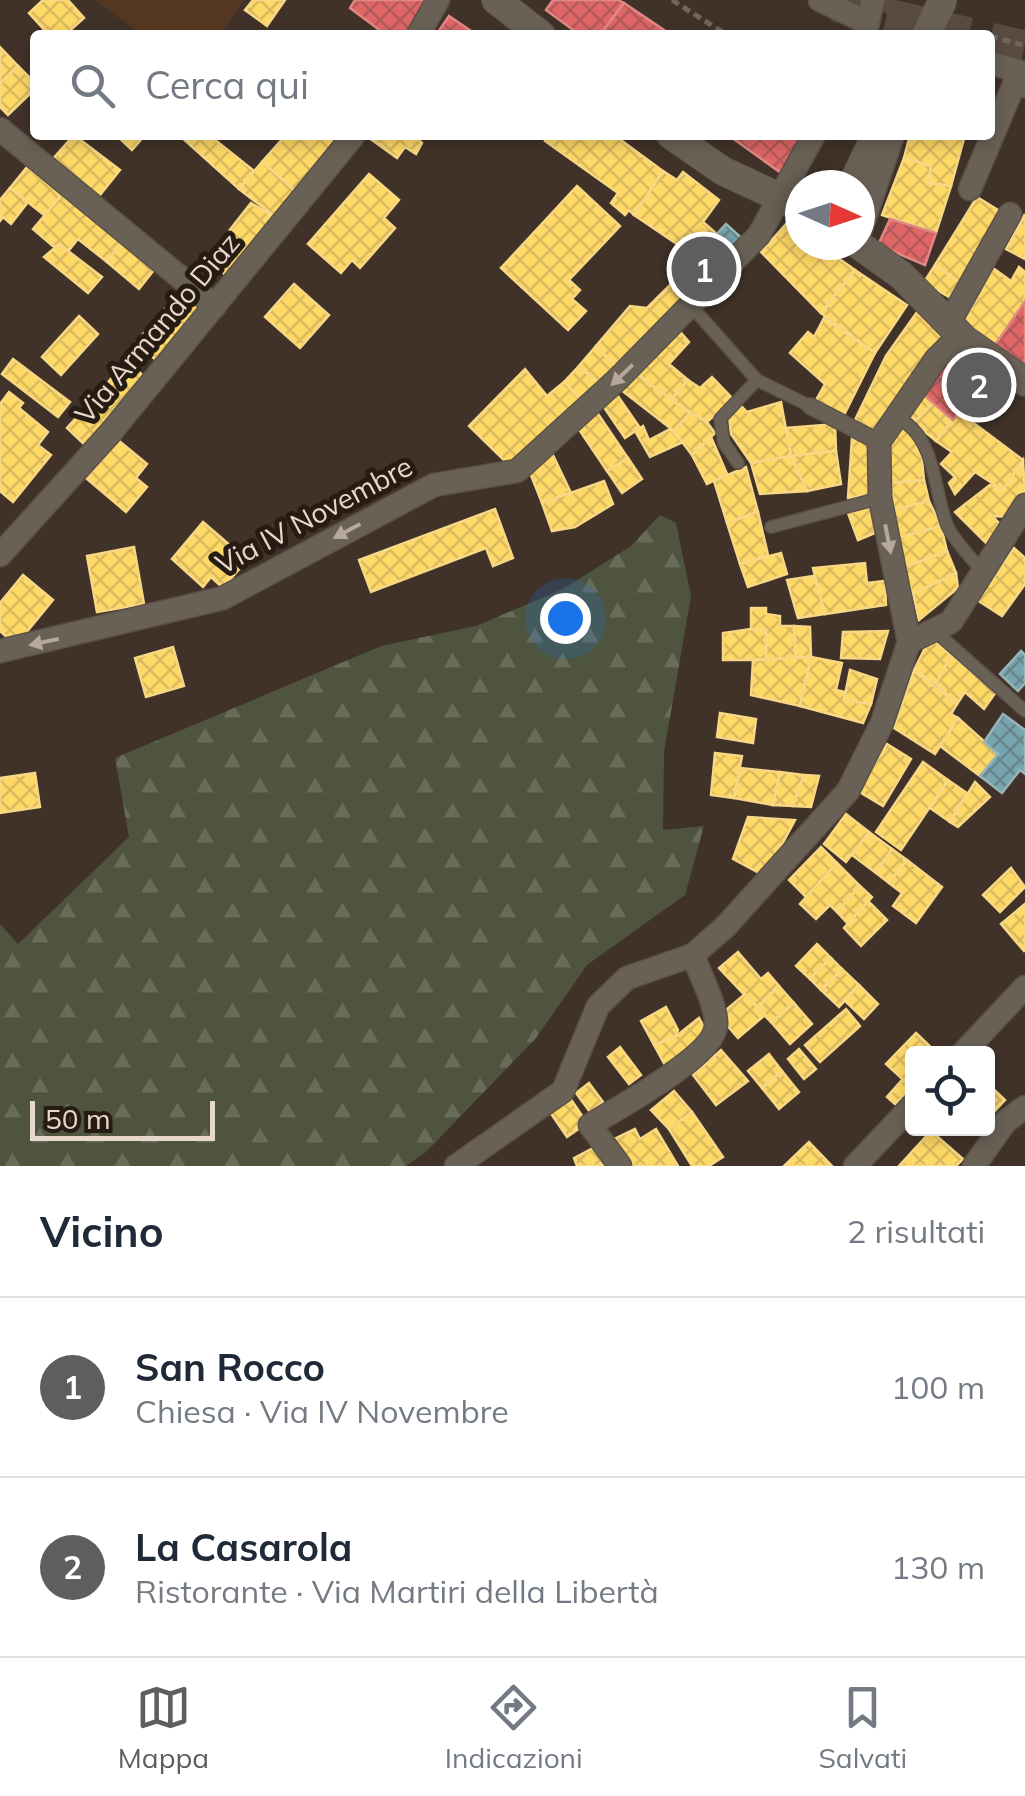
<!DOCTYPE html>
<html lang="it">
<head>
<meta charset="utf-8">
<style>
	body { margin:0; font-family:Mulish,sans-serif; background:#f6f6f7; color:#1f2937 }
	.controls { position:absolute; right:30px; bottom:30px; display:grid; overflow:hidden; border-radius:10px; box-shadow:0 5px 15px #0003 }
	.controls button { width:90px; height:90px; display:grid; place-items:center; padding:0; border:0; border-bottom:2px solid #e0e1e3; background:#fff; color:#1f2937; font:50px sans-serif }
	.compass { position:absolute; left:785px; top:170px; width:90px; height:90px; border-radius:50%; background:#fff; box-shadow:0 5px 15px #0003; rotate:93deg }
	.scale { position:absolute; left:30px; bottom:25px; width:185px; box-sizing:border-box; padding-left:10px; border:5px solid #e8d7cb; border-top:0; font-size:28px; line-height:35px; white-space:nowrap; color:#e8d7cb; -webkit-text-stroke:8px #271c13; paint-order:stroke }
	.you { position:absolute; left:565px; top:618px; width:35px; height:35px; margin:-25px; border:8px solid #fff; border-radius:50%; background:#1a73e8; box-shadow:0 0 0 15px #1a73e833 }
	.badge { display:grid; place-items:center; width:65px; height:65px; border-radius:50%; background:#5f5d60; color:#fff; font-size:32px; font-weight:700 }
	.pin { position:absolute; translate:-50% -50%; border:5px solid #fff; box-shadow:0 2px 10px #0006 }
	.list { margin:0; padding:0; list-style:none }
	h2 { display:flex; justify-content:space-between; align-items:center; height:130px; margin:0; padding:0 40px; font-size:42px }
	h2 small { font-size:32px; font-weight:400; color:#747a83 }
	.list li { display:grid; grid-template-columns:65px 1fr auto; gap:30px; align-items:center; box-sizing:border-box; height:180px; padding:0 40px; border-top:2px solid #e0e1e3 }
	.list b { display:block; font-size:38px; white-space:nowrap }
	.list p { margin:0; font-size:32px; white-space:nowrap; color:#747a83 }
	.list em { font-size:32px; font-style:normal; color:#747a83 }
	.icon { flex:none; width:55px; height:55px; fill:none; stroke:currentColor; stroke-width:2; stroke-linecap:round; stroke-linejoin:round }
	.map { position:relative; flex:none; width:1025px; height:1166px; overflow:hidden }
	.search { position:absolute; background:#fff; box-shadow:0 5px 15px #0003; left:30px; right:30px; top:30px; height:110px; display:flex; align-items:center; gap:25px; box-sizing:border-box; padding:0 35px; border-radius:10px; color:#747a83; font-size:38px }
	.sheet { height:490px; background:#fff }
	nav { display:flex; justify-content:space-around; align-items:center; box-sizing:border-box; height:140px; border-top:2px solid #e0e1e3; background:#fff; font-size:28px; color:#747a83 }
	nav a { display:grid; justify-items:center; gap:5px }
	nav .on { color:#5f5d60 }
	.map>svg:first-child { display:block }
	.built { fill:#543720 }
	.forest { fill:url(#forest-firs) }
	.homes { fill:url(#homes-cross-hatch); stroke:#f8d884; stroke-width:2.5 }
	.shops { fill:url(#shops-cross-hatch); stroke:#e28884; stroke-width:2.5 }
	.public { fill:url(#public-cross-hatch); stroke:#98b4b7; stroke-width:2.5 }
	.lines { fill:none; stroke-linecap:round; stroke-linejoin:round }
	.pedestrian-tunnel { stroke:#594b40; stroke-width:15; stroke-dasharray:15 8; stroke-linecap:butt }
	.primary-tunnel { stroke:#594b40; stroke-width:35; stroke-dasharray:35 18; stroke-linecap:butt }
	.service-casing { stroke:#5c5147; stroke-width:14 }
	.pedestrian-casing { stroke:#5c5147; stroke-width:18 }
	.minor-casing { stroke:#5c5147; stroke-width:25 }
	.tertiary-casing { stroke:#5c5147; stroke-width:30 }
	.path { stroke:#6f665e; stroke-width:5; stroke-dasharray:8 5; stroke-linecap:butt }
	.service { stroke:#6a6156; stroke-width:11 }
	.pedestrian { stroke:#6a6156; stroke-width:15 }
	.minor { stroke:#6a6156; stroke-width:22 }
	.tertiary { stroke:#6a6156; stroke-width:28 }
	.tertiary-bridge-casing { stroke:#5c5147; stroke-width:30; stroke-linecap:butt }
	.tertiary-bridge { stroke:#6a6156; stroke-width:28 }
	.oneway { fill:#b6a89c }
	.labels { text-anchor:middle; stroke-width:10; stroke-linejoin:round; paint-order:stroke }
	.street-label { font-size:28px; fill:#e8d7cb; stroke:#271c13 }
</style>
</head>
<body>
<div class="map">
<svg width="1025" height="1166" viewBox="0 0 1025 1166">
	<defs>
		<pattern id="forest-firs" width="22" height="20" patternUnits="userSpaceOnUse" patternTransform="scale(2.5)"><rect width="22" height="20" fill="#4e543e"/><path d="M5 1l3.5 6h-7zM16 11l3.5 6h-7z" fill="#686c59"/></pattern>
		<pattern id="homes-cross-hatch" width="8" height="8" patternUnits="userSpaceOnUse" patternTransform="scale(2.5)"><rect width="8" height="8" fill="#ffd966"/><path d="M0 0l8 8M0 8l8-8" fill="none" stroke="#daba5e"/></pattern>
		<pattern id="shops-cross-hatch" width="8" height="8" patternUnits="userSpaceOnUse" patternTransform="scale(2.5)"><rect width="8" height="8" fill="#e06666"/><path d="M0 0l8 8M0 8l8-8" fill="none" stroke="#b25b5a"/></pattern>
		<pattern id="public-cross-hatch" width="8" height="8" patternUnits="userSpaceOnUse" patternTransform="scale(2.5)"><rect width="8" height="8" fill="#76a5af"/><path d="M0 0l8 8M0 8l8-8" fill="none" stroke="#68878d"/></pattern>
	</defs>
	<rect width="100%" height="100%" fill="#403228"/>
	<path class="built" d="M95 0H245L220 35H142Z"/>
	<path class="forest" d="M660 515 676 523 691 596 664 752 663 830 704 826 685 895 587 965 536 1038 426 1152 406 1166H0V924L18 944 129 837 115 758 381 646 476 626 563 589 631 546Z"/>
	<g class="homes">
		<path d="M43 0H68L84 18 65 35H49L29 13Z"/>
		<path d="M253 0H285L267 26 245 10Z"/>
		<path d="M0 47 18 66 0 84Z"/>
		<path d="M18 66 35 83V89L8 115 0 107V84Z"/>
		<path d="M74 135 120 170 96 200 50 162Z"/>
		<path d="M116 135H145L132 150Z"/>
		<path d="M179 135H209L254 171 239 189Z"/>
		<path d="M286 135H345L298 193 262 162Z"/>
		<path d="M414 135 422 143 416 154 405 147 397 158 368 137Z"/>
		<path d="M549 135H614L663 171 634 215 629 210 625 215 611 203 618 193 545 141Z"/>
		<path d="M910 135H965L951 186 928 183 931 166 904 158Z"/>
		<path d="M904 158 931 166 928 183 951 186 936 233 882 215Z"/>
		<path d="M262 162 298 193 278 219 239 189Z"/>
		<path d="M27 167 62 195 44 215 10 188Z"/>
		<path d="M663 171 677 180 683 172 719 200 703 222 717 234 696 257 634 215Z"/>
		<path d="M369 174 399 200 384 218 395 228 360 268 352 260 341 273 308 244Z"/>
		<path d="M577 186 620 226 569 280 580 290 572 299 586 311 568 330 501 268Z"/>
		<path d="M10 188 28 202 11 224 3 217 0 221V200Z"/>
		<path d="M62 195 122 242 107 262 78 239 69 250 53 246 33 229Z"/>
		<path d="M977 197 1006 215 963 285 935 265Z"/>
		<path d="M251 203 278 219 228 277 207 259Z"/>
		<path d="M1025 214V259L1006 249Z"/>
		<path d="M788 222 800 230V245H820L855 270 821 313 761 252Z"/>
		<path d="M122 242 154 270 139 289 107 262Z"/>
		<path d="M59 244 102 277 88 293 44 257Z"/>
		<path d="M935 265 963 285 954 300 924 282Z"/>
		<path d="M1019 267 1025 272V301L993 348 961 327 993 268 1011 281Z"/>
		<path d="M855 270 907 305 875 353 821 313Z"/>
		<path d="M675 280 695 298 621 372 596 346 630 306 647 308Z"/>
		<path d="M294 284 329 315 300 348 265 317Z"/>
		<path d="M181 291 204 312 158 362 136 342Z"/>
		<path d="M917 312 946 337 878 433 855 420 886 356Z"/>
		<path d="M79 316 98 334 61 375 42 357Z"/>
		<path d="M824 318 875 353 844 415 815 402 825 384 790 353 808 332 814 337Z"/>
		<path d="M676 327 689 342 669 364 688 380 671 400 633 371Z"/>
		<path d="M596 346 621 372 605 389 579 366Z"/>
		<path d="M13 359 70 402 58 417 2 374Z"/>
		<path d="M127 361 148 380 87 447 67 428Z"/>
		<path d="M579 366 605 389 586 406 564 382Z"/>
		<path d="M525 369 547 396 564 382 586 406 513 469 469 426Z"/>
		<path d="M633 371 690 413 674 431 616 386Z"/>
		<path d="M712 377 733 399 707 422 671 400 688 380 700 388Z"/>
		<path d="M613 389 640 428 625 438 599 400Z"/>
		<path d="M918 390 933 403 916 421 902 410Z"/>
		<path d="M9 392 23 403 19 408 48 432 38 445 51 455 13 502 0 491V404Z"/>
		<path d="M781 402 791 456 751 463 731 434 729 416 741 406 747 412Z"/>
		<path d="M933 403 953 420 936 441 914 423Z"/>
		<path d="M594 408 628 458 607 471 574 422Z"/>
		<path d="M959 412 1023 460 1003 490 975 472 955 494 949 483 955 477 941 464 952 452 936 441Z"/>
		<path d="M690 413 707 422 715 433 692 455 674 431Z"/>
		<path d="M835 424 836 451 791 456 787 428Z"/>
		<path d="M643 426 649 440 670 429 683 442 650 457 635 431Z"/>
		<path d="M909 429 920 439 924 480 891 483 886 431Z"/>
		<path d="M711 437 727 474 707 484 692 455Z"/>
		<path d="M852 438 869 443 868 495 848 498Z"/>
		<path d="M118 440 147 464 136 478 147 487 126 512 86 478Z"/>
		<path d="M836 451 841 484 807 491 791 456Z"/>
		<path d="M552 453 571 493 542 503 527 465Z"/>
		<path d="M791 456 807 491 760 494 751 463Z"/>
		<path d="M628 458 642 479 622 493 607 471Z"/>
		<path d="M1023 460 1025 498 1009 517 992 516 1005 529 989 546 955 512 990 485 1003 490Z"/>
		<path d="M746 467 758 512 727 523 714 481Z"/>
		<path d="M924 480 929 501 894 510 891 483Z"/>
		<path d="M604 481 613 504 575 527 552 531 542 503Z"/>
		<path d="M929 501 941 526 897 538 894 510Z"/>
		<path d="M872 507 882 530 858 540 848 513Z"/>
		<path d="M495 509 513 558 493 566 486 548 371 592 359 560Z"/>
		<path d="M758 512 768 555 740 564 727 523Z"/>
		<path d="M203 522 247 560 223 588 211 577 203 587 172 559Z"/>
		<path d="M941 526 947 551 903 568 897 538Z"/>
		<path d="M134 547 144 604 97 612 87 556Z"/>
		<path d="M1014 548 1025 558V584L1002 616 977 600Z"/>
		<path d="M947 551 956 573 913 594 903 568Z"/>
		<path d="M781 553 787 574 748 587 740 564Z"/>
		<path d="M865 563 867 583 885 581 886 605 825 614 813 568Z"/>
		<path d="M956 573 958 588 919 620 913 594Z"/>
		<path d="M23 575 53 600 16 645 0 631V603Z"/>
		<path d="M814 576 825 614 798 618 787 580Z"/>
		<path d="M751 608H766V614L780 616V626H794L796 658 766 660V630L751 629Z"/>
		<path d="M794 626 810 627 811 657 796 658Z"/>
		<path d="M751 629 766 630V660H723V633Z"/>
		<path d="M888 631 880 659 841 658 843 632Z"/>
		<path d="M930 638 951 655 936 684 914 670Z"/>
		<path d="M173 647 184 686 146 697 135 658Z"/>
		<path d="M951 655 996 692 984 709 965 692 957 704 936 684Z"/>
		<path d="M811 657 800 706 751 695 753 660Z"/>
		<path d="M811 657 842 663 836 690 845 692 844 700 871 704 863 723 800 706Z"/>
		<path d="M850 670 877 679 871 704 844 700Z"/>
		<path d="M914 670 957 704 951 714 958 718 935 754 894 728Z"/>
		<path d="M720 713 756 719 753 743 717 737Z"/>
		<path d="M958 718 998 754 980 776 940 746Z"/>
		<path d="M887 744 911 759 883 806 858 791Z"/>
		<path d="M715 753 742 756 734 798 711 795Z"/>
		<path d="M923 762 948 780 901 850 876 832Z"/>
		<path d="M740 768 780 772 773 805 734 798Z"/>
		<path d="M780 772 804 775 793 806 773 805Z"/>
		<path d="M35 773 40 807 0 813V778Z"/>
		<path d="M804 775 819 776 811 807 793 806Z"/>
		<path d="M948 780 967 793 950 822 930 808Z"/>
		<path d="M975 782 990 797 958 827 950 822Z"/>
		<path d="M846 814 869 832 846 862 824 844Z"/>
		<path d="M748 817 795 820 765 876 733 859Z"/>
		<path d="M869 832 892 849 876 873 852 855Z"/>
		<path d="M821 847 837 863 806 897 789 880Z"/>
		<path d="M892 849 907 860 889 883 876 873Z"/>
		<path d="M907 860 942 887 916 923 893 906 902 893 889 883Z"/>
		<path d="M837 863 860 886 837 912 830 905 816 919 800 904Z"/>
		<path d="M1011 868 1025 887 1000 912 983 895Z"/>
		<path d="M860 886 872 897 848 924 837 912Z"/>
		<path d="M868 901 887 920 861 946 844 928Z"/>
		<path d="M1025 904V950L1024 951 1001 924Z"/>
		<path d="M817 944 831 958 810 979 796 966Z"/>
		<path d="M738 952 761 979 768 973 779 986 757 1008 719 968Z"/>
		<path d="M831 958 842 969 821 990 810 979Z"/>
		<path d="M842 969 859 985 839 1007 821 990Z"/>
		<path d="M859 985 878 1004 864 1019 845 1001Z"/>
		<path d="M779 986 794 1003 771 1022 757 1008Z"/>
		<path d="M745 994 765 1015 738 1038 719 1016Z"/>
		<path d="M794 1003 812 1024 790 1044 771 1022Z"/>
		<path d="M666 1007 678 1030 675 1037 654 1045 641 1021Z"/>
		<path d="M846 1009 860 1026 820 1062 805 1045Z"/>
		<path d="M699 1018 707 1032 700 1045 665 1065 654 1045 675 1037Z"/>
		<path d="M916 1033 938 1054H912L911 1087 886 1064Z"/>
		<path d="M620 1047 641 1075 629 1084 608 1057Z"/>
		<path d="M799 1049 816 1069 804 1079 788 1059Z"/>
		<path d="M721 1050 748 1081 716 1105 693 1075Z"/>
		<path d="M769 1054 782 1071 762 1088 748 1071Z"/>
		<path d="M782 1071 799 1092 779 1109 762 1088Z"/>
		<path d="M902 1080 911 1087 895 1104 887 1097Z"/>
		<path d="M589 1083 603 1102 590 1112 576 1093Z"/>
		<path d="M988 1084 1005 1100 988 1118Z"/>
		<path d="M674 1091 692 1112 669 1129 651 1110Z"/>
		<path d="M570 1098 587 1123 567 1137 550 1112Z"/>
		<path d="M692 1112 723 1157 709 1166H692L669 1129Z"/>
		<path d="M635 1129 640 1139 656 1129 678 1166H628L612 1140Z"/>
		<path d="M931 1131 963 1159 956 1166H899Z"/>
		<path d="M809 1142 832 1166H784Z"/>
		<path d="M601 1144 614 1166H577L574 1158Z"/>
	</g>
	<g class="shops">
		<path d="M355 0H422L426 5 408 35H386L350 8Z"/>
		<path d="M553 0H618L624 3 600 35H580L546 10Z"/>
		<path d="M624 3 667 32 664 35H600Z"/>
		<path d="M449 16 477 35H436Z"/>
		<path d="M728 135H805L781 173Z"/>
		<path d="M890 219 936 233 925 265 878 245Z"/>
		<path d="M1025 301V370L993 348Z"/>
		<path d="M953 349 987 378 953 420 918 390Z"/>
	</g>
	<g class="public">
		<path d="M726 224 746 242 695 298 675 280Z"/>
		<path d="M1021 651 1025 655V683L1018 691 1000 674Z"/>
		<path d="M1003 714 1025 730V774L1020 770 1002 793 980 776 998 754 984 742Z"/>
	</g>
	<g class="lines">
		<path class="pedestrian-tunnel" d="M883 0 918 35"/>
		<g class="primary-tunnel">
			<path d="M835 4 969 35"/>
			<path d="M990 40 1025 48"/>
		</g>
		<defs>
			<g id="service">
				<path d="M692 307 757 380 810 406"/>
				<path d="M906 423C936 445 934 492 947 525 954 541 970 556 981 570"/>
				<path d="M738 463 724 443 720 419 757 380"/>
				<path d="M771 527 880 498"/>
				<path d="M935 631 1025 711"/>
			</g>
			<path id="pedestrian" d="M810 406 879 442"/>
			<g id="minor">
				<path d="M820 0 868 23"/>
				<path d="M418 35 438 0"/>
				<path d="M865 35 873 0"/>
				<path d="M990 63 1025 73"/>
				<path d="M0 129 215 306"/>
				<path d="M970 189 1015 82 1025 86"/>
				<path d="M860 232 893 135"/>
				<path d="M949 323 1010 214"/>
				<path d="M0 555 112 431 354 135"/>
				<path d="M909 642 951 622 1025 505"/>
				<path d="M0 651 223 598 434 485 517 471 618 379 759 235 814 135"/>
				<path d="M962 1054 1025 987"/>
				<path d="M456 1166 563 1091 598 1006 627 978 693 955 726 926 848 791 882 723 909 642 880 498 879 442 936 359 960 335"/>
				<path d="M620 1166 590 1125C616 1109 719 1054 716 1023 715 1001 700 975 693 955"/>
				<path d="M855 1166 912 1106"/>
				<path d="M974 1166 1005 1122 1025 1107"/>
			</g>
			<g id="tertiary">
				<path d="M496 0 541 35"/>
				<path d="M671 135 723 171 800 207"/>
				<path d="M852 185 876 135"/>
				<path d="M859 245 901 275 965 340 1025 382"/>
			</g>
		</defs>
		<use href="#service" class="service-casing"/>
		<use href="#pedestrian" class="pedestrian-casing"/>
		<use href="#minor" class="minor-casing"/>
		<use href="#tertiary" class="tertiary-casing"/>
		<g class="path">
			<path d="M672 0 727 35"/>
			<path d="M990 36 1022 45"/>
		</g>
		<use href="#service" class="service"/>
		<use href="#pedestrian" class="pedestrian"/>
		<use href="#minor" class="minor"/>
		<use href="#tertiary" class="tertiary"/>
		<defs>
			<path id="tertiary-bridge" d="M926 35 943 0"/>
		</defs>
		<use href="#tertiary-bridge" class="tertiary-bridge-casing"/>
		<use href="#tertiary-bridge" class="tertiary-bridge"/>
	</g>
	<defs><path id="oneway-solid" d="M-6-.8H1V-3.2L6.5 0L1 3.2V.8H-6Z" transform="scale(2.5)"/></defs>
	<g class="oneway">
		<use href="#oneway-solid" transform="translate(622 375) rotate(136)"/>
		<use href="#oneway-solid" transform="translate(347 531) rotate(152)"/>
		<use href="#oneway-solid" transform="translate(888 539) rotate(79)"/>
		<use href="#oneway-solid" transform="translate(44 642) rotate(168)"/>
	</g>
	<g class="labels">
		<g class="street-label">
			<text transform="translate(157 328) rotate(-50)" y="10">Via Armando Diaz</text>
			<text transform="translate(314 515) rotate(-28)" y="10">Via IV Novembre</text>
		</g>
	</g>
</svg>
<div class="controls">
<button><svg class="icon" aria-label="locate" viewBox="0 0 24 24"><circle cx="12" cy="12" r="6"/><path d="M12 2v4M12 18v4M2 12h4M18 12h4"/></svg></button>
</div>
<svg class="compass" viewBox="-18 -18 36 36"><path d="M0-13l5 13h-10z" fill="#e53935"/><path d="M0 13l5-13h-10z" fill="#747a83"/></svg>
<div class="scale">50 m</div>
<div class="you"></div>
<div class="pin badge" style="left:704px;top:269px">1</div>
<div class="pin badge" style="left:979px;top:385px">2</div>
<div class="search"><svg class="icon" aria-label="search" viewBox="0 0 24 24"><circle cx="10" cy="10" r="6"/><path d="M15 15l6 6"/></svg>Cerca qui</div>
</div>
<section class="sheet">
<h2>Vicino<small>2 risultati</small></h2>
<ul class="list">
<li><span class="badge">1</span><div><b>San Rocco</b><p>Chiesa · Via IV Novembre</p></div><em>100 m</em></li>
<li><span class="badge">2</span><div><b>La Casarola</b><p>Ristorante · Via Martiri della Libertà</p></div><em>130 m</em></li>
</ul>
</section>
<nav>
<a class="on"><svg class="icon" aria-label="map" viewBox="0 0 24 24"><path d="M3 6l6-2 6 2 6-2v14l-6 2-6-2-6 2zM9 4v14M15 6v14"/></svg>Mappa</a>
<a><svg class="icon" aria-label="directions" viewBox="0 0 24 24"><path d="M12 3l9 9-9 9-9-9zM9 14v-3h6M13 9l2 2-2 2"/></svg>Indicazioni</a>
<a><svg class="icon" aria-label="saved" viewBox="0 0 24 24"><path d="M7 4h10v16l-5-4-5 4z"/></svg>Salvati</a>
</nav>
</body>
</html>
